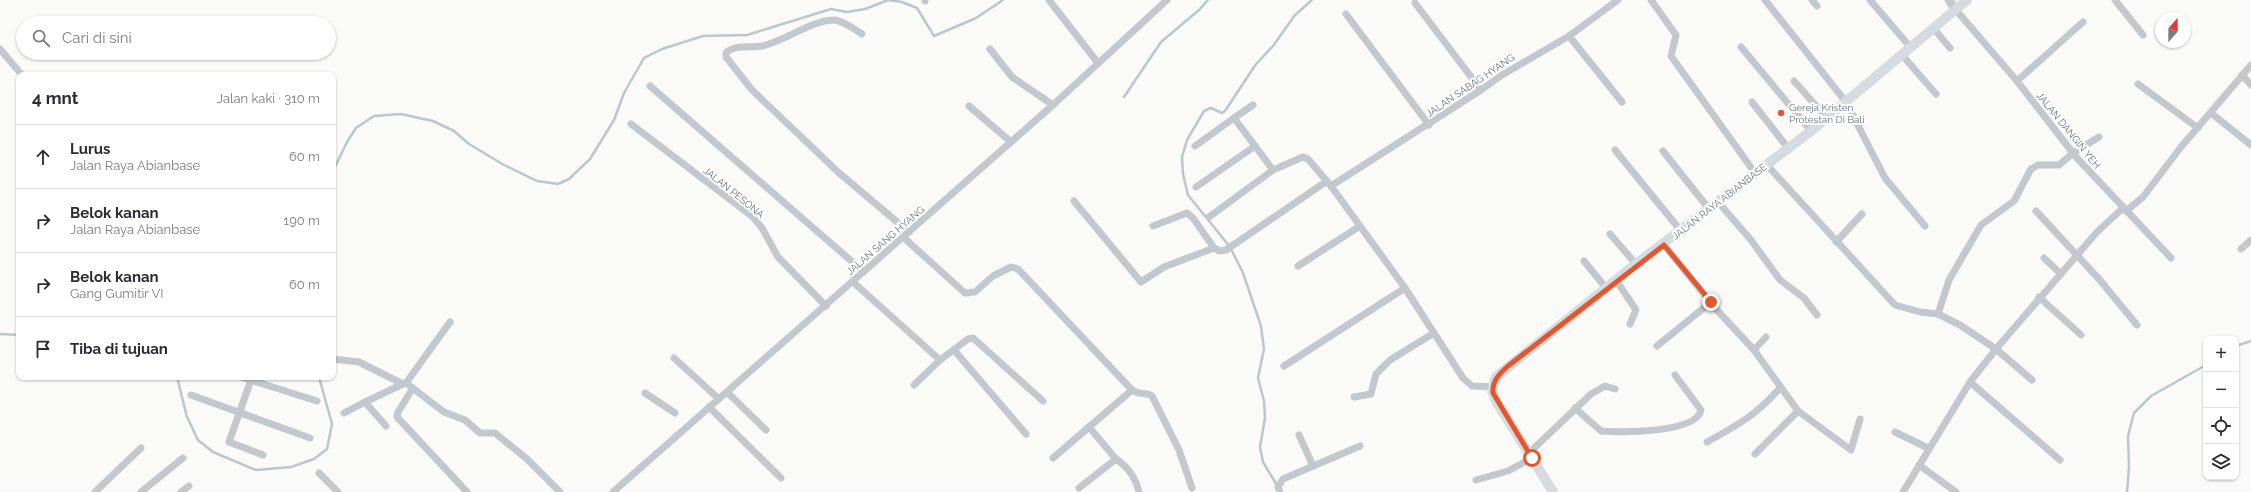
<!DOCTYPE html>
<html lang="id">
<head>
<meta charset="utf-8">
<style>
	body { margin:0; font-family:Raleway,sans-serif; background:#f2f2f3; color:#2b2b33 }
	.controls { position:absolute; right:12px; bottom:12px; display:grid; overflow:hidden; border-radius:8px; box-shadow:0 1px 3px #0004 }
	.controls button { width:36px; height:36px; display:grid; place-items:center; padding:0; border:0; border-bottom:1px solid #e1e1e2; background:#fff; color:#2b2b33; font:20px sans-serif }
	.compass { position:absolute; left:2155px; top:12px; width:36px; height:36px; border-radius:50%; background:#fff; box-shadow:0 1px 3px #0004; rotate:21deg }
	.stop { position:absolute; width:12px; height:12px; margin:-9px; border:3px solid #e4572e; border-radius:50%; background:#fff }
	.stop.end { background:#e4572e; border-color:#fff; box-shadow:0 1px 4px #0008 }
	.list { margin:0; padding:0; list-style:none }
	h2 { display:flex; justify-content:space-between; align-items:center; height:52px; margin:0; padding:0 16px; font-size:17px }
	h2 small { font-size:13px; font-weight:400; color:#7c7c81 }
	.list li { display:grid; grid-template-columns:26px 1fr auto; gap:12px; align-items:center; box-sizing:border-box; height:64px; padding:0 16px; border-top:1px solid #e1e1e2 }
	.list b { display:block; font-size:15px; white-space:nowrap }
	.list p { margin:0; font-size:13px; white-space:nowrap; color:#7c7c81 }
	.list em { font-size:13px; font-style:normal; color:#7c7c81 }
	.icon { flex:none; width:22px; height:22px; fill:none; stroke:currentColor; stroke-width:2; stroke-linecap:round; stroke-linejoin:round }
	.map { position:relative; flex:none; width:2251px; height:492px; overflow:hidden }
	.search { position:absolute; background:#fff; box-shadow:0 1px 3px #0004; left:16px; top:16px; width:320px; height:44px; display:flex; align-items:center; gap:10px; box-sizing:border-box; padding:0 14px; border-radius:22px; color:#7c7c81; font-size:15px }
	.panel { position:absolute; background:#fff; box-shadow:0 1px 3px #0004; left:16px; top:72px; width:320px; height:308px; border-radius:8px }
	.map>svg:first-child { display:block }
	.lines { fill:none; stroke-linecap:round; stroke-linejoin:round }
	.stream { stroke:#bbc7cb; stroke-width:2.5 }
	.minor { stroke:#c3c8cc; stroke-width:7 }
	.tertiary { stroke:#c3c8cc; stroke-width:9 }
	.secondary { stroke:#d6dbdf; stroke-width:10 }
	.route { stroke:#e4572e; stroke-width:5 }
	.poi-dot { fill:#e4572e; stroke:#fff; stroke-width:1.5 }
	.labels { text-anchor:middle; stroke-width:4; stroke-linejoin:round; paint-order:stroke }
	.street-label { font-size:10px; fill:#657683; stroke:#fff }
	.poi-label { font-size:10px; fill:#657683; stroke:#fff; text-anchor:start }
</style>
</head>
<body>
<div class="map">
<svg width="2251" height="492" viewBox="0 0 2251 492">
	<rect width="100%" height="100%" fill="#fafaf8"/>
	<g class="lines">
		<g class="stream">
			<path d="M1124 97 1161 42 1199 10 1208 0"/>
			<path d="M333 171 347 142 356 128 374 116 401 114 433 121 454 131 469 144 504 165 537 181 558 184 569 179 590 159 614 120 624 93 644 58 662 49 703 36 747 35 831 9 847 12 865 9 888 0 902 2 917 8 934 36 976 18 1003 0"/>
			<path d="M0 334 19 335"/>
			<path d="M2236 346 2251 341"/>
			<path d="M177 377 187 417 198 440 213 452 256 470 291 467 314 459 327 449 332 424 319 377"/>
			<path d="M1278 487 1263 462 1260 447 1265 418 1264 401 1258 378 1264 349 1261 326 1243 273 1230 247 1188 195 1183 174 1182 157 1187 140 1204 111 1211 108 1222 113 1225 111 1256 64 1273 46 1295 15 1312 0"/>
			<path d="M2127 492 2129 468 2128 436 2134 413 2151 396 2206 365"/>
		</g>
		<g class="minor">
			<path d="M1049 0 1098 63"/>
			<path d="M1651 0 1676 35 1671 56 1755 173"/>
			<path d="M1765 0 1846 102 1885 178 1925 226"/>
			<path d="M1812 0 1817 6"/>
			<path d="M1870 0 1911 48"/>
			<path d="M2115 0 2143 35"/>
			<path d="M925 1V0"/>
			<path d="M1415 3 1481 90"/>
			<path d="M1956 10 2017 81 2076 157 2171 258"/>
			<path d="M1346 14 1429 125"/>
			<path d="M1934 29 1950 48"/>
			<path d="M862 34C854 29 844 21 834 20 812 20 785 41 762 46 751 48 734 44 726 53V57L752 90 838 172 909 232"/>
			<path d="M1569 36 1622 102"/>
			<path d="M1741 47 1811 131"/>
			<path d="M0 49 22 75"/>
			<path d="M990 49 1012 77 1053 105"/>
			<path d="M1902 55 1936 94"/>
			<path d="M2242 75 2251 85"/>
			<path d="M1794 81 1827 118"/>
			<path d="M2017 81 2083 22"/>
			<path d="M2138 84 2198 128"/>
			<path d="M650 86 864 272"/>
			<path d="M1752 102 1788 148"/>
			<path d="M969 106 1011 142"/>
			<path d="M2211 113 2251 145"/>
			<path d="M1234 118 1253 105"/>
			<path d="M631 124 753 217 762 228 778 257 826 306"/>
			<path d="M1195 146 1234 118 1273 170"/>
			<path d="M1615 150 1681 231"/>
			<path d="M1663 151 1709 209"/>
			<path d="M1766 164 1895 305 1920 312 1938 314 1960 325 1996 349 2032 380"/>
			<path d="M1331 186 1481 90 1502 75 1569 36 1618 0"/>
			<path d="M1196 187 1255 146"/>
			<path d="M1074 201 1141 282 1164 267 1214 248 1220 251 1226 250 1327 181"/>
			<path d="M1718 202 1751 240 1780 280 1804 298 1817 315"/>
			<path d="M2036 211 2099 279 2137 325"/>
			<path d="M2126 211 2143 197 2181 147 2251 65"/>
			<path d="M1209 217 1273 170 1303 157 1308 159 1331 186 1405 288 1463 378 1472 386 1493 387"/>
			<path d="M1153 226 1187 213 1193 218 1214 248"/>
			<path d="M1610 234 1636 264"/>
			<path d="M903 237 965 293 975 292 993 276 1011 267 1018 269 1132 390 1089 427 1116 459 1079 488"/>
			<path d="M1836 242 1862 214"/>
			<path d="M1664 245 1716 309 1754 350 1798 411 1851 450 1860 419"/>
			<path d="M2241 249 2251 240"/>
			<path d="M2044 258 2061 274"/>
			<path d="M1584 261 1606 288"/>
			<path d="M1298 266 1360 226"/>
			<path d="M1616 280 1636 310 1630 324"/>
			<path d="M853 282 940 360 968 339 973 338 1043 401"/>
			<path d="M2039 297 2081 335"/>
			<path d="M1938 314 1949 280 1981 225 2014 201 2031 169 2038 165H2059L2073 153 2099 137"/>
			<path d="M1657 346 1711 302"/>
			<path d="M954 350 1026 434"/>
			<path d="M1754 350 1766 337"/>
			<path d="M674 358 719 399"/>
			<path d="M333 359 359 362 403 384 406 383 444 412 465 420 480 433H495L527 459 560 492"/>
			<path d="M1284 366 1405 288"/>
			<path d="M241 377 317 401"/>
			<path d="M252 377 229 442 263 455"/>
			<path d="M1970 382 2060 460"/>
			<path d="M406 383 450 322"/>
			<path d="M914 385 940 360"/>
			<path d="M413 388 398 412 397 417 467 492"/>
			<path d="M1132 390C1139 396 1146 391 1152 396L1179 450 1192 488"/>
			<path d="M727 392 766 430"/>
			<path d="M645 393 675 413"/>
			<path d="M191 395 310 438"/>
			<path d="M1354 397 1371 394 1376 374 1390 360 1434 333"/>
			<path d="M709 407 781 478"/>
			<path d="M1575 408 1601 431C1619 433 1697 433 1701 410L1675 375"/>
			<path d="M344 413 365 402"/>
			<path d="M386 426 365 402 403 384"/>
			<path d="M1895 432 1928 448"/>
			<path d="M1299 435 1313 466"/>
			<path d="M1707 442C1738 425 1756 415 1780 388"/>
			<path d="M1529 453 1591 394 1605 386 1615 389"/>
			<path d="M1755 454 1798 411"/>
			<path d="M1053 458 1089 427"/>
			<path d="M1116 459C1129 468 1135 477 1139 492"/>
			<path d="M1919 465 1956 492"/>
			<path d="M319 473 338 492"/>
			<path d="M1476 480 1508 471 1532 458"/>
			<path d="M95 492 141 448"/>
			<path d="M141 492 183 458"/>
			<path d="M181 492 189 486"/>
			<path d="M613 492 1053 105 1167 0"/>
			<path d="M1280 492 1278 487 1283 479 1360 446"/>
			<path d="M1903 492 1970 382 1996 349 2097 232 2123 208"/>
		</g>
		<path class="tertiary" d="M1949 0 1956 10"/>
		<path class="secondary" d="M1553 492 1496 401 1492 390 1496 377 1636 264 1811 131 1967 0"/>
	</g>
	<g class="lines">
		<path class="route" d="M1532 458 1493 393C1492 381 1499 374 1508 366L1664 245 1711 302"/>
	</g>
	<circle class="poi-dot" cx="1781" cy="113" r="4"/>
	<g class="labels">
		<g class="street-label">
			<text transform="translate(1470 85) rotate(-34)" y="4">JALAN SABAG HYANG</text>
			<text transform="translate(2069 130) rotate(51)" y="4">JALAN DANGIN YEH</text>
			<text transform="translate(734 192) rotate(39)" y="4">JALAN PESONA</text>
			<text transform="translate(1719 201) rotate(-38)" y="4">JALAN RAYA ABIANBASE</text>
			<text transform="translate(885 240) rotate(-41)" y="4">JALAN SANG HYANG</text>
		</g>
		<g class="poi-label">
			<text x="1789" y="111">Gereja Kristen<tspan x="1789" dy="12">Protestan Di Bali</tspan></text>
		</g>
	</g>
</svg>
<div class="controls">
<button>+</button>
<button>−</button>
<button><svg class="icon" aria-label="locate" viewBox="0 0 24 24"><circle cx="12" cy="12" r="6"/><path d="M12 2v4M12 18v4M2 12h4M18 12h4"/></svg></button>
<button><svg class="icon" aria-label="layers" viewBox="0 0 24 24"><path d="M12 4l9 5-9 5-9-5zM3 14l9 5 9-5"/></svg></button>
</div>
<svg class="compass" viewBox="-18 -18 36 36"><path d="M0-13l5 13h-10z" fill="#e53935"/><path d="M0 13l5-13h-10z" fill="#7c7c81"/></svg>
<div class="stop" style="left:1532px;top:458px"></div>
<div class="stop end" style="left:1711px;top:302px"></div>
<div class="search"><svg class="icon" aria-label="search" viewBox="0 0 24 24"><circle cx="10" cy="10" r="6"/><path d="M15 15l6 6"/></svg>Cari di sini</div>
<section class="panel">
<h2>4 mnt<small>Jalan kaki · 310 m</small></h2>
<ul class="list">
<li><svg class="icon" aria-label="ahead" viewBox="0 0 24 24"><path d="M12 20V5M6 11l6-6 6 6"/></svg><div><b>Lurus</b><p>Jalan Raya Abianbase</p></div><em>60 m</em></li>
<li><svg class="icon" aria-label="right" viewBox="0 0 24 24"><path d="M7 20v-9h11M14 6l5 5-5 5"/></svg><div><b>Belok kanan</b><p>Jalan Raya Abianbase</p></div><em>190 m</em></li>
<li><svg class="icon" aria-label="right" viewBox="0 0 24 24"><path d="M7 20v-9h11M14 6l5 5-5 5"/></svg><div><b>Belok kanan</b><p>Gang Gumitir VI</p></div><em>60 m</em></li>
<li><svg class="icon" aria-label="arrive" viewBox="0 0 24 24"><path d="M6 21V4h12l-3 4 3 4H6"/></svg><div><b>Tiba di tujuan</b></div></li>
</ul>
</section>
</div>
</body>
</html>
